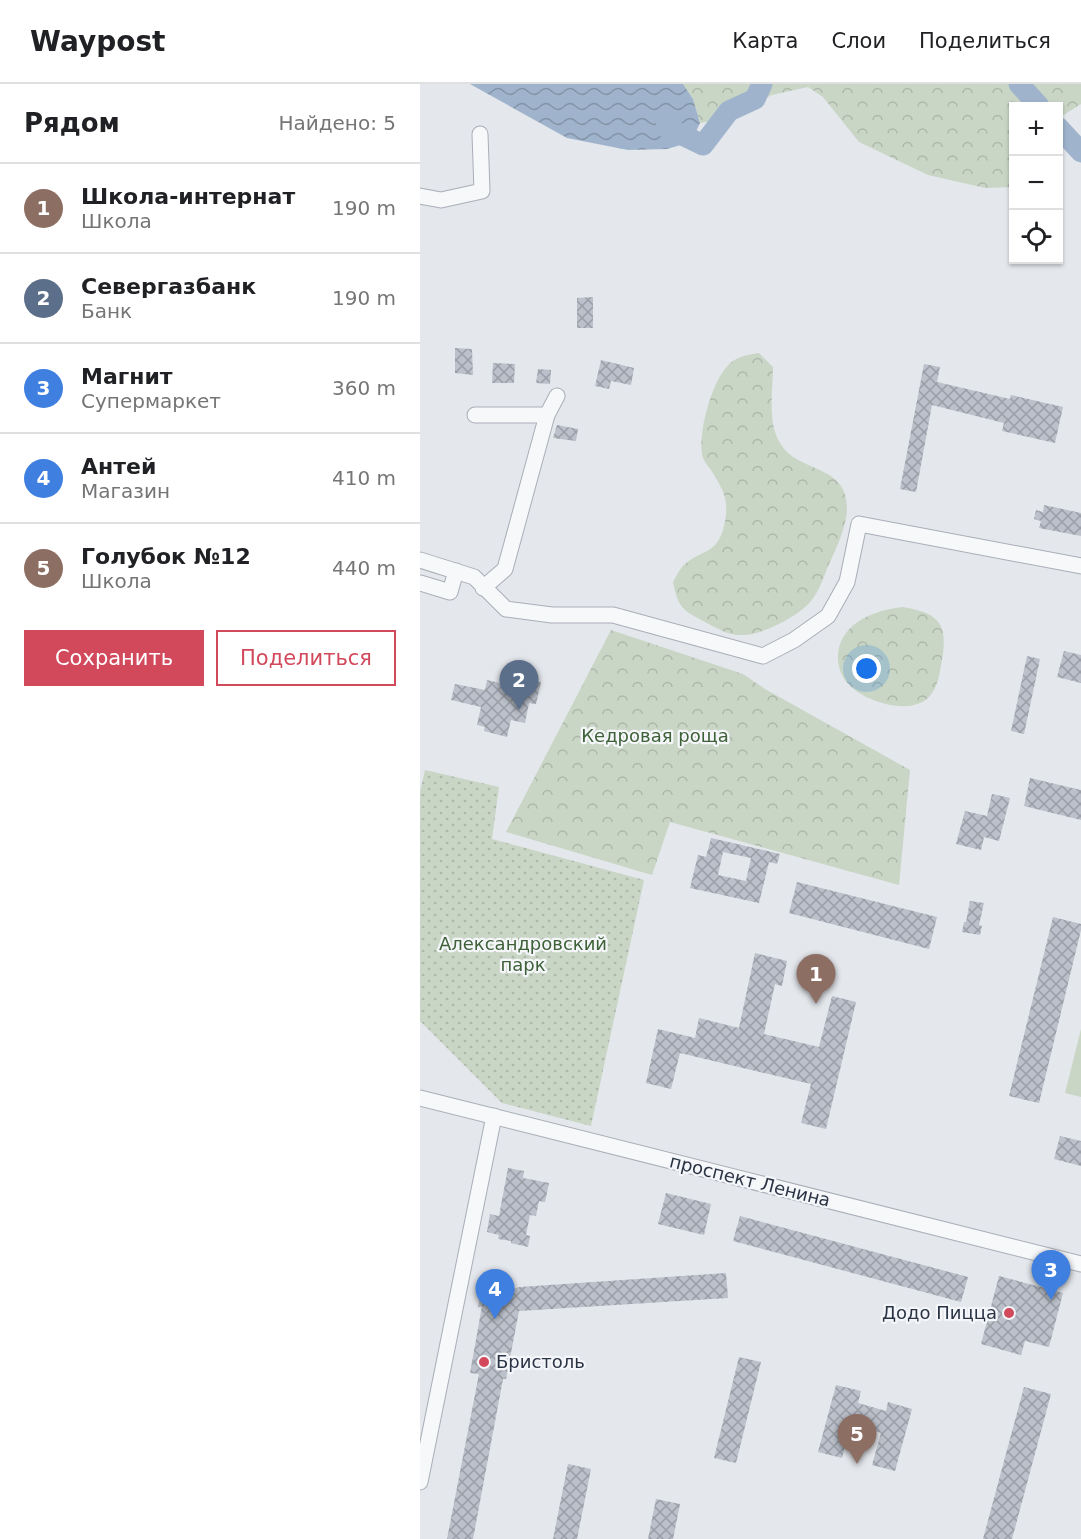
<!DOCTYPE html>
<html lang="ru">
<head>
<meta charset="utf-8">
<style>
	body { margin:0; font-family:"DejaVu Sans",sans-serif; background:#f2f2f2; color:#202124 }
	.controls { position:absolute; right:18px; top:18px; display:grid; overflow:hidden; border-radius:0px; box-shadow:0 2px 4px #0004 }
	.controls button { width:54px; height:54px; display:grid; place-items:center; padding:0; border:0; border-bottom:2px solid #e0e0e0; background:#fff; color:#202124; font:30px sans-serif }
	.you { position:absolute; left:447px; top:585px; width:21px; height:21px; margin:-15px; border:4px solid #fff; border-radius:50%; background:#1a73e8; box-shadow:0 0 0 9px #1a73e833 }
	.badge { display:grid; place-items:center; width:39px; height:39px; border-radius:50%; background:#d1495b; color:#fff; font-size:20px; font-weight:700 }
	.pin { position:absolute; translate:-50% -50px; filter:drop-shadow(0 2px 3px #0008) }
	.pin::after { content:''; position:absolute; top:32px; width:21px; height:18px; background:inherit; clip-path:polygon(0 0,100% 0,50% 100%) }
	.list { margin:0; padding:0; list-style:none }
	h2 { display:flex; justify-content:space-between; align-items:center; height:78px; margin:0; padding:0 24px; font-size:26px }
	h2 small { font-size:20px; font-weight:400; color:#757577 }
	.list li { display:grid; grid-template-columns:39px 1fr auto; gap:18px; align-items:center; box-sizing:border-box; height:90px; padding:0 24px; border-top:2px solid #e0e0e0 }
	.list b { display:block; font-size:22px; white-space:nowrap }
	.list p { margin:0; font-size:20px; white-space:nowrap; color:#757577 }
	.list em { font-size:20px; font-style:normal; color:#757577 }
	.actions { display:flex; gap:12px; padding:18px 24px }
	.actions a { flex:1; padding:14px 0; border:2px solid #d1495b; border-radius:0px; text-align:center; font-size:21px; color:#d1495b }
	.actions .main { background:#d1495b; color:#fff }
	.icon { flex:none; width:33px; height:33px; fill:none; stroke:currentColor; stroke-width:2; stroke-linecap:round; stroke-linejoin:round }
	.map { position:relative; flex:none; width:661px; height:1455px; overflow:hidden }
	header { display:flex; align-items:center; gap:36px; box-sizing:border-box; height:84px; padding:0 30px; background:#fff; border-bottom:2px solid #e0e0e0 }
	header strong { font-size:28px }
	nav { display:flex; gap:33px; margin-inline-start:auto; font-size:21px }
	main { display:flex }
	aside { flex:1; background:#fff }
	.map>svg:first-child { display:block }
	.grass { fill:url(#grass-dots) }
	.forest { fill:url(#forest-crowns) }
	.garden { fill:#c9d6c5 }
	.water { fill:url(#water-waves) }
	.lines { fill:none; stroke-linecap:round; stroke-linejoin:round }
	.river { stroke:#9fb4cc; stroke-width:21 }
	.building { fill:url(#building-cross-hatch); fill-rule:evenodd }
	.minor-casing { stroke:#a9aeb7; stroke-width:17 }
	.minor { stroke:#f7f8fa; stroke-width:15 }
	.poi-dot { fill:#d1495b; stroke:#f4f6f9; stroke-width:2 }
	.labels { text-anchor:middle; stroke-width:4.5; stroke-linejoin:round; paint-order:stroke }
	.park-label { font-size:18px; fill:#3f6138; stroke:#f4f6f9 }
	.street-label { font-size:18px; fill:#2b3445; stroke:#f4f6f9 }
	.poi-label { font-size:18px; fill:#2b3445; stroke:#f4f6f9; text-anchor:end }
</style>
</head>
<body>
<header>
<strong>Waypost</strong>
<nav><a>Карта</a><a>Слои</a><a>Поделиться</a></nav>
</header>
<main>
<aside>
<h2>Рядом<small>Найдено: 5</small></h2>
<ul class="list">
<li><span class="badge" style="background:#8d6e63">1</span><div><b>Школа-интернат</b><p>Школа</p></div><em>190 m</em></li>
<li><span class="badge" style="background:#5c6f8a">2</span><div><b>Севергазбанк</b><p>Банк</p></div><em>190 m</em></li>
<li><span class="badge" style="background:#3f7fe0">3</span><div><b>Магнит</b><p>Супермаркет</p></div><em>360 m</em></li>
<li><span class="badge" style="background:#3f7fe0">4</span><div><b>Антей</b><p>Магазин</p></div><em>410 m</em></li>
<li><span class="badge" style="background:#8d6e63">5</span><div><b>Голубок №12</b><p>Школа</p></div><em>440 m</em></li>
</ul>
<div class="actions"><a class="main">Сохранить</a><a>Поделиться</a></div>
</aside>
<div class="map">
<svg width="661" height="1455" viewBox="0 0 661 1455">
	<defs>
		<pattern id="grass-dots" width="8" height="8" patternUnits="userSpaceOnUse" patternTransform="scale(1.5)"><rect width="8" height="8" fill="#c9d6c5"/><path d="M2 2h.1M6 6h.1" fill="none" stroke="#adb8ab" stroke-width="1.8" stroke-linecap="round"/></pattern>
		<pattern id="forest-crowns" width="20" height="18" patternUnits="userSpaceOnUse" patternTransform="scale(1.5)"><rect width="20" height="18" fill="#c9d6c5"/><path d="M2 6a3 3 0 1 1 6 0M12 15a3 3 0 1 1 6 0" fill="none" stroke="#adb8ab"/></pattern>
		<pattern id="water-waves" width="16" height="10" patternUnits="userSpaceOnUse" patternTransform="scale(1.5)"><rect width="16" height="10" fill="#9fb4cc"/><path d="M0 5q4-4 8 0t8 0" fill="none" stroke="#8293a7"/></pattern>
		<pattern id="building-cross-hatch" width="8" height="8" patternUnits="userSpaceOnUse" patternTransform="scale(1.5)"><rect width="8" height="8" fill="#bbc0ca"/><path d="M0 0l8 8M0 8l8-8" fill="none" stroke="#989da6"/></pattern>
	</defs>
	<rect width="100%" height="100%" fill="#e4e7ec"/>
	<path class="grass" d="M5 686 79 703 72 755 224 796 171 1042 82 1019 0 937V708Z"/>
	<g class="forest">
		<path d="M263 0H661V20L639 34 638 22H594L593 103 565 104 508 91 439 58 403 13 388 3 352 11 299 36 280 39 273 15Z"/>
		<path d="M339 269 353 283C353 307 347 338 360 359 378 390 427 379 427 424 427 441 416 466 409 480 404 492 399 508 391 517 379 532 342 551 323 551 308 552 297 544 285 538 262 526 258 523 253 498 256 493 259 486 263 482 280 465 297 472 304 442 310 417 304 407 291 386 287 381 283 376 282 370 278 348 293 290 313 277 321 272 330 270 339 269Z"/>
		<path d="M483 523C496 526 510 527 519 539 525 547 524 561 523 570 520 584 520 601 509 613 490 632 447 618 430 602 421 593 417 582 418 569 422 538 455 526 483 523Z"/>
		<path d="M191 546 323 590 345 605 490 686 479 801 250 738 232 791 86 748Z"/>
	</g>
	<path class="garden" d="M661 945V1013L645 1009Z"/>
	<path class="water" d="M50 0H263L273 15 280 39 271 58 247 65 208 66 147 54Z"/>
	<g class="lines">
		<g class="river">
			<path d="M599 0 619 22"/>
			<path d="M246 43 283 61 309 27 335 15 342 0"/>
			<path d="M638 43 661 68"/>
		</g>
	</g>
	<g class="building">
		<path d="M173 213V244H157V214Z"/>
		<path d="M35 264 52 265 53 291 35 289Z"/>
		<path d="M181 276 214 284 211 301 191 297 189 305 175 302Z"/>
		<path d="M73 279 95 280 94 299H72Z"/>
		<path d="M504 280 520 283 517 298 590 315 591 311 643 323 635 359 582 347 584 339 512 321 496 408 480 405Z"/>
		<path d="M118 285 131 286 130 300 116 299Z"/>
		<path d="M137 341 158 345 156 357 133 354Z"/>
		<path d="M624 421 661 429V452L619 444 621 437 614 435 616 426 623 428Z"/>
		<path d="M644 567 661 571V599L637 593Z"/>
		<path d="M607 572 620 575 604 650 591 647Z"/>
		<path d="M103 594 121 598 116 620 109 619 105 639 91 636 87 653 64 647 65 643 57 641 61 623 31 616 35 600 65 606 67 596 92 602 94 597 102 599Z"/>
		<path d="M610 694 661 706V736L604 722Z"/>
		<path d="M572 710 590 714 579 757 564 753 561 766 536 760 545 727 567 732Z"/>
		<path d="M291 754 360 770 357 780 349 778 339 819 270 804 278 771 286 773ZM303 768 331 774 326 797 298 791Z"/>
		<path d="M377 798 517 833 509 865 369 829Z"/>
		<path d="M550 817 564 819 559 841 562 842 560 851 542 848 544 838H546Z"/>
		<path d="M633 833 661 840V846L619 1019 589 1012Z"/>
		<path d="M335 869 367 877 362 902 355 900 344 950 399 963 412 912 436 918 406 1045 381 1039 391 1000 260 969 251 1005 226 999 238 945 275 954 279 934 319 944Z"/>
		<path d="M640 1052 661 1057V1082L634 1075Z"/>
		<path d="M88 1084 104 1087 103 1094 129 1099 125 1118 119 1117 116 1132 110 1131 106 1151 110 1152 108 1163 91 1159V1157L78 1155 79 1151 67 1148 70 1130 79 1132Z"/>
		<path d="M246 1109 291 1120 284 1151 238 1140Z"/>
		<path d="M320 1132 548 1193 541 1218 313 1157Z"/>
		<path d="M306 1189 308 1214 99 1227 86 1295H83L53 1455H27L59 1290 50 1289 62 1222 58 1223 60 1212 100 1203Z"/>
		<path d="M579 1192 643 1209 629 1263 605 1257 601 1271 561 1260Z"/>
		<path d="M319 1273 341 1278 316 1379 294 1374Z"/>
		<path d="M416 1301 441 1307 438 1319 466 1327 468 1318 492 1325 475 1387 452 1381 461 1349 431 1341 422 1374 398 1368Z"/>
		<path d="M604 1303 631 1310 592 1455H563Z"/>
		<path d="M148 1380 171 1385 157 1455H133Z"/>
		<path d="M236 1415 260 1420 253 1455H228Z"/>
	</g>
	<g class="lines">
		<defs>
			<g id="minor">
				<path d="M0 112 21 116 62 107 60 50"/>
				<path d="M55 331H127L137 312"/>
				<path d="M0 476 54 493 86 525 132 531H193L343 572 374 556 408 532 427 498 439 440 661 482"/>
				<path d="M0 499 30 508 36 487"/>
				<path d="M63 504 85 485 127 331"/>
				<path d="M0 1014 661 1180"/>
				<path d="M0 1398 74 1032"/>
			</g>
		</defs>
		<use href="#minor" class="minor-casing"/>
		<use href="#minor" class="minor"/>
	</g>
	<g class="poi-dot">
		<circle cx="589" cy="1229" r="6"/>
		<circle cx="64" cy="1278" r="6"/>
	</g>
	<g class="labels">
		<g class="park-label">
			<text x="235" y="658">Кедровая роща</text>
			<text x="103" y="866">Александровский<tspan x="103" dy="21">парк</tspan></text>
		</g>
		<g class="street-label">
			<text transform="translate(330 1097) rotate(14)" y="6">проспект Ленина</text>
		</g>
		<g class="poi-label">
			<text x="577" y="1235">Додо Пицца</text>
			<text x="76" y="1284" text-anchor="start">Бристоль</text>
		</g>
	</g>
</svg>
<div class="controls">
<button>+</button>
<button>−</button>
<button><svg class="icon" aria-label="locate" viewBox="0 0 24 24"><circle cx="12" cy="12" r="6"/><path d="M12 2v4M12 18v4M2 12h4M18 12h4"/></svg></button>
</div>
<div class="you"></div>
<div class="pin badge" style="left:396px;top:920px;background:#8d6e63">1</div>
<div class="pin badge" style="left:99px;top:626px;background:#5c6f8a">2</div>
<div class="pin badge" style="left:631px;top:1216px;background:#3f7fe0">3</div>
<div class="pin badge" style="left:75px;top:1235px;background:#3f7fe0">4</div>
<div class="pin badge" style="left:437px;top:1380px;background:#8d6e63">5</div>
</div>
</main>
</body>
</html>
